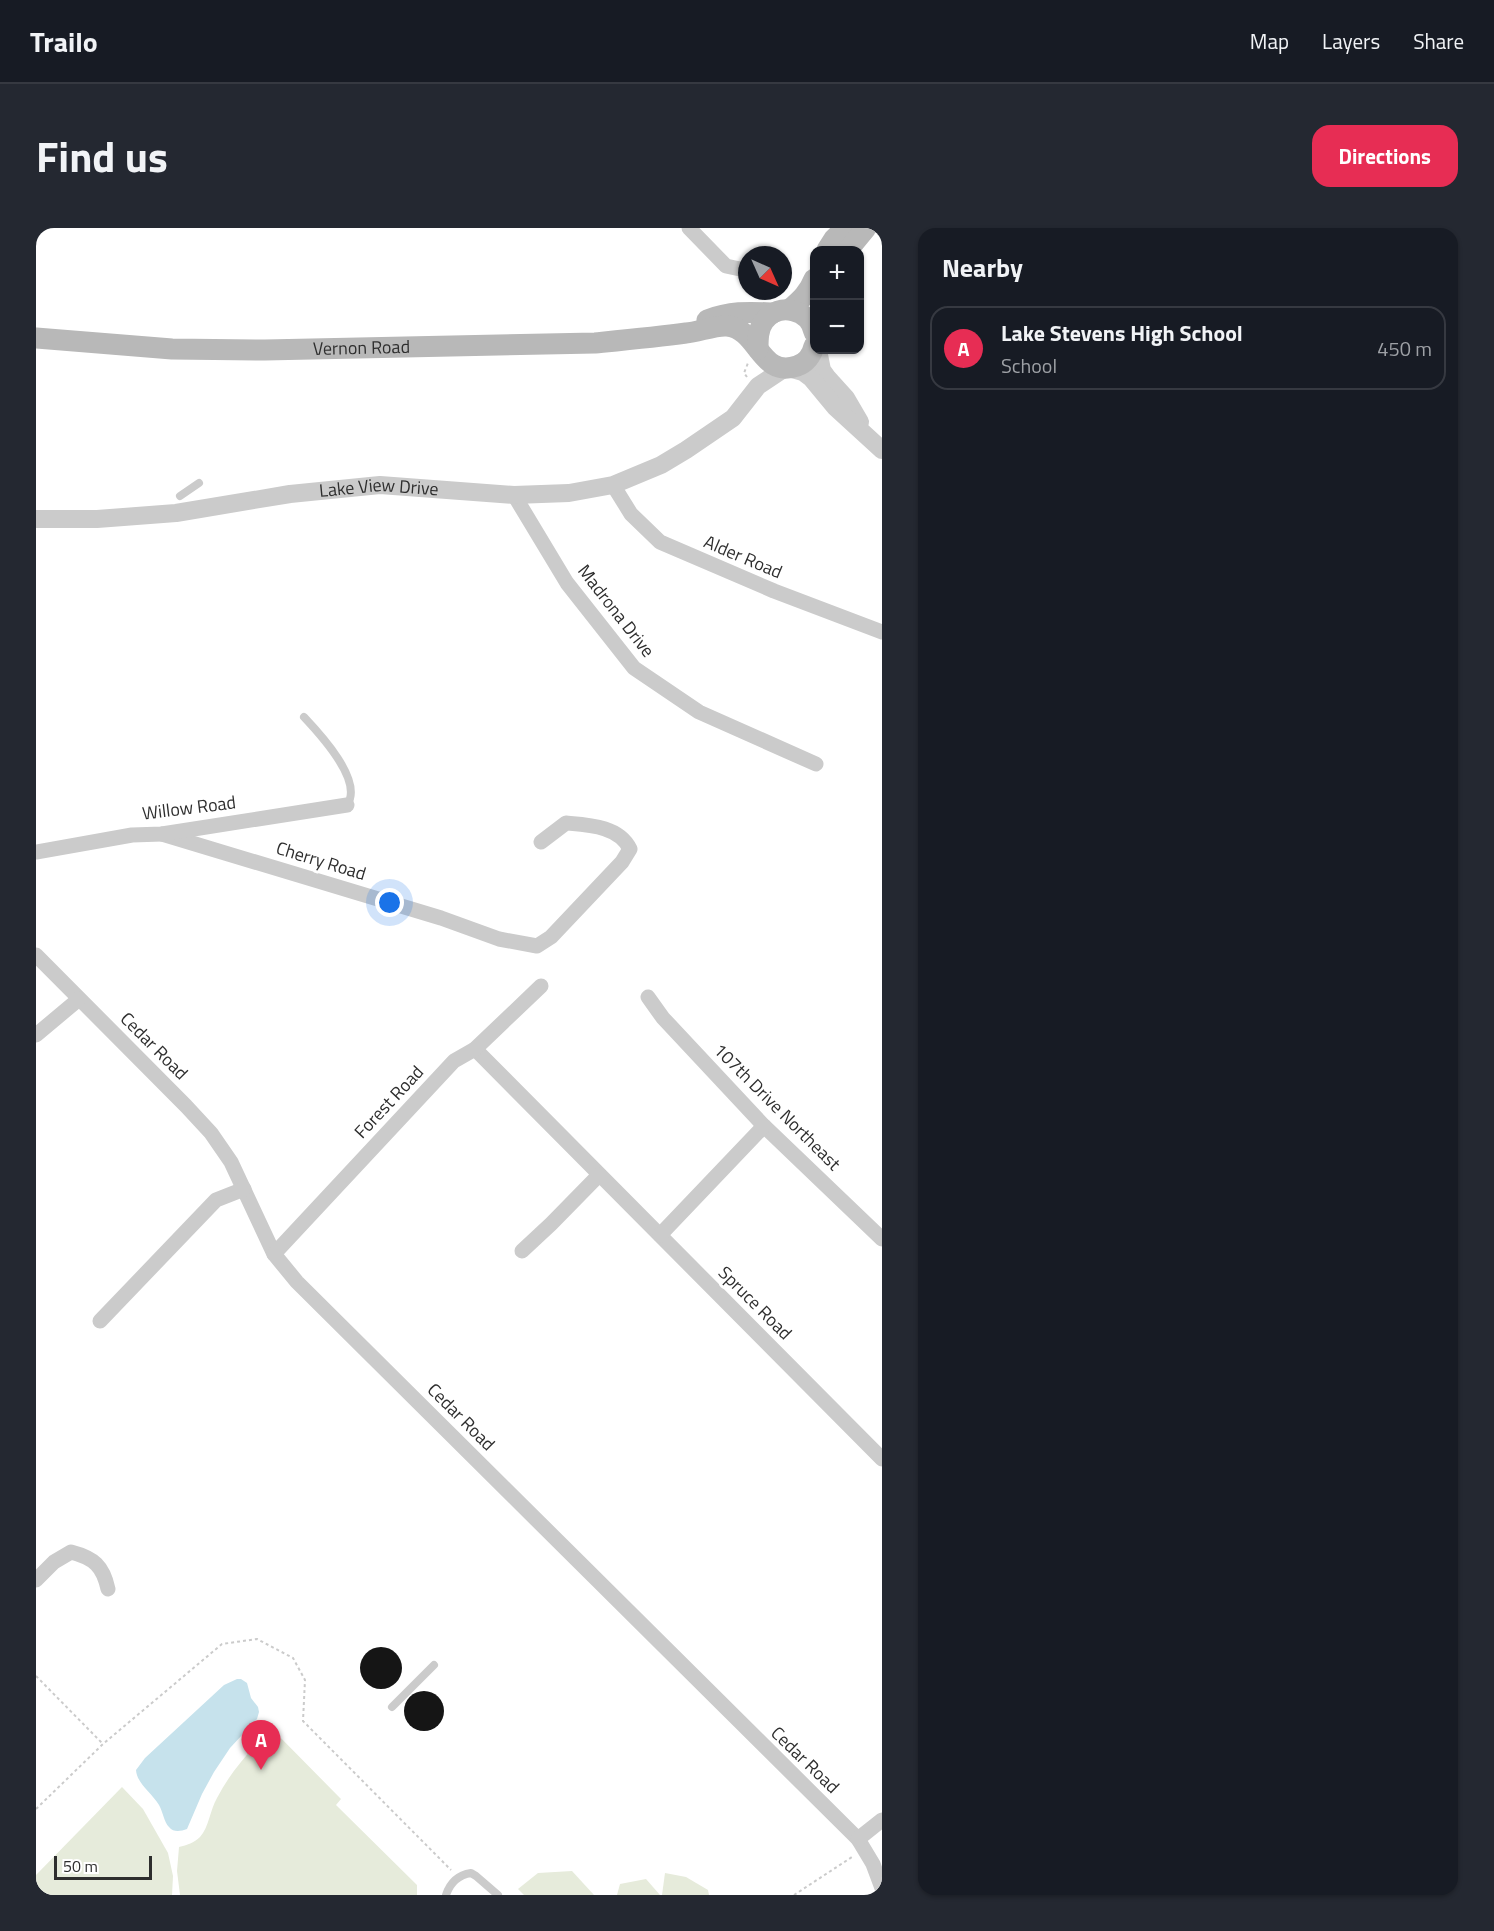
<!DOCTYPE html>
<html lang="en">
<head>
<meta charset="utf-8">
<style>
	body { margin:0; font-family:"Titillium Web",sans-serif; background:#242831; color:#f1f3f6 }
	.controls { position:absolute; right:18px; top:18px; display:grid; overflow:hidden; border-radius:12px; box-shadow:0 2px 4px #0004 }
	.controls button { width:54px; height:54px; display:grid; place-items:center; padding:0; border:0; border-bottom:2px solid #363941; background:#171b24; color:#f1f3f6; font:30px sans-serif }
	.compass { position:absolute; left:702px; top:18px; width:54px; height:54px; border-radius:50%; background:#171b24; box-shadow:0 2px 4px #0004; rotate:135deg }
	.scale { position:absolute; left:18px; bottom:15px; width:98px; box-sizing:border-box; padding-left:6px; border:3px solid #2e2e2e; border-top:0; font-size:16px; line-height:21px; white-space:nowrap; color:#2e2e2e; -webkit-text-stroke:4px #fff; paint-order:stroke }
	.you { position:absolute; left:354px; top:675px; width:21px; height:21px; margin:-15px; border:4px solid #fff; border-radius:50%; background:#1a73e8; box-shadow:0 0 0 9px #1a73e833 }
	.badge { display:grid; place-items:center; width:39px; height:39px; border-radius:50%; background:#e72d54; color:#fff; font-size:20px; font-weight:700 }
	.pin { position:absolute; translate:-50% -50px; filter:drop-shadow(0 2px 3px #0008) }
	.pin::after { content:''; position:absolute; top:32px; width:21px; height:18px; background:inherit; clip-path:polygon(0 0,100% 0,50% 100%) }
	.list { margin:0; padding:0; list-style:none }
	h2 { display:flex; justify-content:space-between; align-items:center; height:78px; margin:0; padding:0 24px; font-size:26px }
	h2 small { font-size:20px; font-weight:400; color:#9ea1a6 }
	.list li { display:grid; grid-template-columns:39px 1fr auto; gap:18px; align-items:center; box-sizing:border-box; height:84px; margin:0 12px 12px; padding:0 12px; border:2px solid #363941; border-radius:18px }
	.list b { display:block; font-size:22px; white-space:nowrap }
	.list p { margin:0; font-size:20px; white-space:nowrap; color:#9ea1a6 }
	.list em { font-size:20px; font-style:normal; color:#9ea1a6 }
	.map { position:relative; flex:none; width:846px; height:1667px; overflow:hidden; border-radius:18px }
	header { display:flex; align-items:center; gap:36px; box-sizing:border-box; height:84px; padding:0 30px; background:#171b24; border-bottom:2px solid #363941 }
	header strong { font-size:28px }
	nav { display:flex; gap:33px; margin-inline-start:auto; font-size:21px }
	.intro { display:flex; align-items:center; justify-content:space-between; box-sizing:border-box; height:144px; padding:0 36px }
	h1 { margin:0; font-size:42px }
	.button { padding:15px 27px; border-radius:18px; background:#e72d54; color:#fff; font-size:21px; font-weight:700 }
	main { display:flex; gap:36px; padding:0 36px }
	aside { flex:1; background:#171b24; border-radius:18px; box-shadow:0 2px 4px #0004 }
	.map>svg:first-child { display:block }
	.green { fill:#e6ebdb }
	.water { fill:#c6e2ec }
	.building { fill:#151515 }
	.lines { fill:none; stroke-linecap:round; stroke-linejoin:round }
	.path { stroke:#cbcbcb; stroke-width:2; stroke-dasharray:3 3; stroke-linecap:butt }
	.service { stroke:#cbcbcb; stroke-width:8 }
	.minor { stroke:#cbcbcb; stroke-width:15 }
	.tertiary { stroke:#cbcbcb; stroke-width:18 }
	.secondary { stroke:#b8b8b8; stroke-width:21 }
	.labels { text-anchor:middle; stroke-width:6; stroke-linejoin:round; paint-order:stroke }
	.street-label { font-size:18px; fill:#2e2e2e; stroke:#fff }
</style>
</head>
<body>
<header>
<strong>Trailo</strong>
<nav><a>Map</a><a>Layers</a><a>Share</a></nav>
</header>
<div class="intro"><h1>Find us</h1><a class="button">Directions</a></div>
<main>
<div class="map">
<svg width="846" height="1667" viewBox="0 0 846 1667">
	<rect width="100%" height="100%" fill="#fff"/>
	<g class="green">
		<path d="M236 1501 305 1571 300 1577 381 1657V1667H144L141 1643 143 1619C151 1617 158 1615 164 1609 173 1599 174 1582 181 1570 195 1543 214 1522 236 1501Z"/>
		<path d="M86 1559 107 1581 132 1625 137 1648 136 1667H0V1647Z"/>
		<path d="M536 1643 558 1667H488L482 1661 502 1645Z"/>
		<path d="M629 1645 650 1649 672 1662 673 1667H626Z"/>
		<path d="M610 1651 624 1667H581L584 1656Z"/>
	</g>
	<path class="water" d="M201 1451H205L211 1455 215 1470 222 1479 223 1484 221 1491 194 1520 178 1544 166 1566 151 1601C145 1603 138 1605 133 1599 128 1594 127 1584 123 1577 116 1565 101 1556 100 1542L109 1530 188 1457Z"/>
	<g class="building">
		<circle cx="345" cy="1440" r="21"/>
		<circle cx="388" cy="1483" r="20"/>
	</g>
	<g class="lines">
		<g class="path">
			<path d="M727 63 733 67"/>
			<path d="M711 149 708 145 712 135"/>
			<path d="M0 1448 67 1516"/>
			<path d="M0 1581 67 1516 186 1416 221 1411 257 1430 269 1452 267 1493 415 1642"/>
			<path d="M758 1667 816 1629"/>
		</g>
		<g class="service">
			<path d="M144 268 163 255"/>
			<path d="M268 489C284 506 328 553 311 577"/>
			<path d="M356 1479 398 1437"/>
			<path d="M410 1667C414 1655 422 1647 435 1645L440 1648 462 1667"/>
		</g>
		<g class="minor">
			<path d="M653 0 690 38 704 41"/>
			<path d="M577 257 595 286 624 314 738 363 846 404"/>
			<path d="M478 267 531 355 598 440 663 484 780 536"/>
			<path d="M126 606 405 690 463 711 501 718 515 709 586 634 594 621C583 598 553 597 530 595L505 614"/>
			<path d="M0 624 96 607 126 606 311 577"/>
			<path d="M0 727 150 878 175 905 195 934 238 1026 261 1054 822 1611 837 1636 846 1660"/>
			<path d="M612 769 627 790 728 898 846 1011"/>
			<path d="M0 807 43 771"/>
			<path d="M439 821 846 1231"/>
			<path d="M624 1007 728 898"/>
			<path d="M486 1023 515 996 563 947"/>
			<path d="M238 1026 418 833 439 821 505 758"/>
			<path d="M64 1093 180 972 208 961"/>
			<path d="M0 1352 18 1334 35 1324C58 1330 67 1338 72 1361"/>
			<path d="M822 1611 846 1592"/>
		</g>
		<g class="tertiary">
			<path d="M782 122 786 142 791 149 810 170 824 194"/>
			<path d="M753 140 767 144 775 150 799 179 846 222"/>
			<path id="s1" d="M0 291H61L140 285 254 266 344 257 478 267 533 265 577 257 625 237 650 222 697 190 722 158 749 140"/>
		</g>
		<g class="secondary">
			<path d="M791 22 798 11 809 0"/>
			<path d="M812 22 830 0"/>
			<path d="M754 81C765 72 773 64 778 51"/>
			<path d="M671 92C695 83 712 84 737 85"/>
			<path id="s2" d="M0 110 136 121 229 122 559 115C589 112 620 109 650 105 662 104 680 97 691 98 723 101 724 151 761 138 770 135 776 127 778 118"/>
			<path d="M722 121C722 111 722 101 728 93 743 73 774 82 778 104"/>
		</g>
	</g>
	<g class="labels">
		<g class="street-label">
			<text dy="6" stroke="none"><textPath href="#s2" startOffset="326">Vernon Road</textPath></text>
			<text dy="6" stroke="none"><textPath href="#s1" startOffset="345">Lake View Drive</textPath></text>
			<text transform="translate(707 329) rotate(23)" y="6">Alder Road</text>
			<text transform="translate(580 383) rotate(52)" y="6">Madrona Drive</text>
			<text transform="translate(153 580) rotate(-7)" y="6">Willow Road</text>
			<text transform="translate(285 633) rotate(17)" y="6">Cherry Road</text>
			<text transform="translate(118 818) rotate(45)" y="6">Cedar Road</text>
			<text transform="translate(353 874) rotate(-47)" y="6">Forest Road</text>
			<text transform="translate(741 879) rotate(45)" y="6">107th Drive Northeast</text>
			<text transform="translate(719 1075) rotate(45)" y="6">Spruce Road</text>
			<text transform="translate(425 1189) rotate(45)" y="6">Cedar Road</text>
			<text transform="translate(769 1532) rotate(44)" y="6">Cedar Road</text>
		</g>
	</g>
</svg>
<div class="controls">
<button>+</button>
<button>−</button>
</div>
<svg class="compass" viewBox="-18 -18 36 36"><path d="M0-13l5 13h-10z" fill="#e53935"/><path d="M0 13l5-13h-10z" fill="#9ea1a6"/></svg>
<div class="scale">50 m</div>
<div class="you"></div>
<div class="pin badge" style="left:225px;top:1542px">A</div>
</div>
<aside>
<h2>Nearby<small></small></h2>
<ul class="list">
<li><span class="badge">A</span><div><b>Lake Stevens High School</b><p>School</p></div><em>450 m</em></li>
</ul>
</aside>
</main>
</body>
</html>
